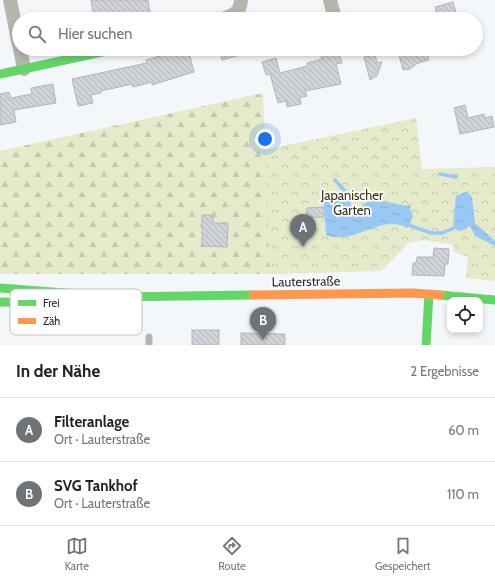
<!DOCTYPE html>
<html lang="de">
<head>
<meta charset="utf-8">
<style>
	body { margin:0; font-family:Cabin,sans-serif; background:#f2f2f2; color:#222 }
	.controls { position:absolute; right:12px; bottom:12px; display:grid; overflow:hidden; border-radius:8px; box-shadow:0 2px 6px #0003 }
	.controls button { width:36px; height:36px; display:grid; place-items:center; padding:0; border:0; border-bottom:1px solid #e0e0e0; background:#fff; color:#222; font:20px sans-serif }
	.you { position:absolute; left:265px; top:139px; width:14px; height:14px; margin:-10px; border:3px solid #fff; border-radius:50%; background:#1a73e8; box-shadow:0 0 0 6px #1a73e833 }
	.badge { display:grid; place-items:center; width:26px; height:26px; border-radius:50%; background:#6e7377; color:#fff; font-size:13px; font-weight:700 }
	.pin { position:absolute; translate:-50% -33px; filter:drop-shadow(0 1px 2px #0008) }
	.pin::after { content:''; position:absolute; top:21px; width:14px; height:12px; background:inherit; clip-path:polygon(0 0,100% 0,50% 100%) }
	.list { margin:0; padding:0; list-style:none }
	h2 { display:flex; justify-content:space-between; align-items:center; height:52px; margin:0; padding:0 16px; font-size:17px }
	h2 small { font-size:13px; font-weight:400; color:#767676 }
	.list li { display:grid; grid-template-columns:26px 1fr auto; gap:12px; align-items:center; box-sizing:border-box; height:64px; padding:0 16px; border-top:1px solid #e0e0e0 }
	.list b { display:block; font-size:15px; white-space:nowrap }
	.list p { margin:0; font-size:13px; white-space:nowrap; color:#767676 }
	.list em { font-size:13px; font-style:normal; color:#767676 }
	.icon { flex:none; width:22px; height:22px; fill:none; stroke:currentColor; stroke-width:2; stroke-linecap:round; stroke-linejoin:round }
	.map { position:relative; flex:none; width:495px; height:345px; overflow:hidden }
	.search { position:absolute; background:#fff; box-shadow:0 2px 6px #0003; left:12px; right:12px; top:12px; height:44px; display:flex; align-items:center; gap:10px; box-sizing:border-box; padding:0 14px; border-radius:22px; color:#767676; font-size:15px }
	.sheet { height:180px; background:#fff }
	nav { display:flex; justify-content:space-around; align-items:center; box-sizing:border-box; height:56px; border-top:1px solid #e0e0e0; background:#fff; font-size:11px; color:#767676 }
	nav a { display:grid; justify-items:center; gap:2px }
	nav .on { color:#6e7377 }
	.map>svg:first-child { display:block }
	.forest { fill:url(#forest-firs) }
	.park { fill:url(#park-crowns) }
	.water { fill:url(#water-ripples) }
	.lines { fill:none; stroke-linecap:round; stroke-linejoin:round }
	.stream { stroke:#9ac8f4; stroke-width:3.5 }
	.building { fill:url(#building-back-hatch); stroke:#b3b6ba }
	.lane { stroke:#b5b7ae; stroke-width:7 }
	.street { stroke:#b5b7ae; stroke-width:14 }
	.fast { stroke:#63d668; stroke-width:9 }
	.slow { stroke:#ff974d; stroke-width:9 }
	.labels { text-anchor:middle; stroke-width:3.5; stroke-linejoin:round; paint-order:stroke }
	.park-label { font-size:13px; fill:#313510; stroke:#fff }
	.street-label { font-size:13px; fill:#262c31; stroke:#fff }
	.key { fill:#fff; stroke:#bec0c1; stroke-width:1 }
	.key-label { font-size:11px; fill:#262c31 }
</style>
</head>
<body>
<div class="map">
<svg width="495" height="345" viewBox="0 0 495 345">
	<defs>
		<pattern id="forest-firs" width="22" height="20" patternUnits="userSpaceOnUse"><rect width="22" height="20" fill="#e5eaca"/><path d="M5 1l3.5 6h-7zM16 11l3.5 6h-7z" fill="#c4c9ae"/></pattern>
		<pattern id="park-crowns" width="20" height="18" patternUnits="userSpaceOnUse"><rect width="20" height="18" fill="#e5eaca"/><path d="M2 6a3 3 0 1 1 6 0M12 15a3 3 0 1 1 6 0" fill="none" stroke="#c4c9ae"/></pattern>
		<pattern id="water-ripples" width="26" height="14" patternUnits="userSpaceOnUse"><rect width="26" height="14" fill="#9ac8f4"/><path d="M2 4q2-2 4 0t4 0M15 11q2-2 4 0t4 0" fill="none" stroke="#85acd2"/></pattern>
		<pattern id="building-back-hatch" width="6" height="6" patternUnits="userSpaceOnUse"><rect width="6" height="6" fill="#d0d4d8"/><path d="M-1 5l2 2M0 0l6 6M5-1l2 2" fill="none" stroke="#b2b6ba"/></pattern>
	</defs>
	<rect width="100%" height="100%" fill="#f4f7fa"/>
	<path class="forest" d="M263 93 270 274H0V151Z"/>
	<path class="park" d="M416 118 422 169 495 167V281L466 278 468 257 454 252 453 245 424 240 409 243 381 271 270 274 264 150Z"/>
	<g class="water">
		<path d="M467 191 472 197 475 223 495 241V246L475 236 470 226 464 230 459 231 453 225 456 196Z"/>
		<path d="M346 199 351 201V205L353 209H358L371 199 408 206 412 203 410 208 413 216 410 223 412 225 407 228C381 213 355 246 326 235L324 202Z"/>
	</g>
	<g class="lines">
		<g class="stream">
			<path d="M440 174 456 177"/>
			<path d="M335 180 349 196"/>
			<path d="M411 226 431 233H442L454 228"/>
		</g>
	</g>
	<g class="building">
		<path d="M91 0H148L151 19H94Z"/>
		<path d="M453 2 458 19H438L435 7Z"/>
		<path d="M183 49H188L194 72 152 85V82L133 87 132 84 101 91V93L91 95 93 103 78 106 72 79 147 63 146 60Z"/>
		<path d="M219 49H251L252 52 222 60Z"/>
		<path d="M410 49H426L429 60 418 63 410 69 403 70 399 55Z"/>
		<path d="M338 51 342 63 336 64 341 84 305 91 307 96 300 98 301 104 287 107 286 101 278 103 270 74 266 75 262 62 276 58 280 73 307 66V63L322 59 321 55Z"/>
		<path d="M375 54 377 63 382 62 377 76 370 80 364 57Z"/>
		<path d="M53 84 56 103 14 110 16 122 0 125V94L9 92 11 98 32 94 31 88Z"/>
		<path d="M465 105 468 118 484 114 485 118 492 116 494 127 460 134 454 108Z"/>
		<path d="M324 207V217L307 218V208Z"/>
		<path d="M202 215H213V223H228L227 247 202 246Z"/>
		<path d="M434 248 449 249 448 264H445L444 276 412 275 413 263H416L417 257H433Z"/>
		<rect x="192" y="330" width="27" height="15"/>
		<path d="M241 333 285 334V345H241Z"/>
	</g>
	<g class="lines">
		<path class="lane" d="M149 337V345"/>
		<g class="street">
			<path d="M10 0 19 45"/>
			<path d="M330 0 335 19"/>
			<path d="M222 19C234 15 240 13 241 0"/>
			<path d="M20 49 24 69"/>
		</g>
		<g class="fast">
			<path d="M0 74 116 49"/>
			<path d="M0 288 117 297 253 295"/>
			<path d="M440 295 495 300"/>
			<path d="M0 302 35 303"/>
			<path d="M426 345 429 294"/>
		</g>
		<path class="slow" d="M253 295 413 293 440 295"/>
	</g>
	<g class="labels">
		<g class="park-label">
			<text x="352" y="200">Japanischer<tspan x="352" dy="15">Garten</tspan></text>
		</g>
		<g class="street-label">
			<text transform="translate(306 281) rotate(-1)" y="5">Lauterstraße</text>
		</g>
	</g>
	<rect x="10" y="289" width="132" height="46" rx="6" class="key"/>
	<rect x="18" y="300" width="18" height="6" fill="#63d668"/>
	<rect x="18" y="318" width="18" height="6" fill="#ff974d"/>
	<g class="key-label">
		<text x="43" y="307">Frei</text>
		<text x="43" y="325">Zäh</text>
	</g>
</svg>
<div class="controls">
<button><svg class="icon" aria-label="locate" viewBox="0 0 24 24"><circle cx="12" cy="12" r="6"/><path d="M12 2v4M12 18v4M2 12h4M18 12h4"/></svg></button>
</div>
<div class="you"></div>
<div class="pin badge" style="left:303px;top:247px">A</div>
<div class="pin badge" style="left:263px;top:340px">B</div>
<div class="search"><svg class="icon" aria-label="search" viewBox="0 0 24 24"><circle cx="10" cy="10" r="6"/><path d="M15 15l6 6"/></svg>Hier suchen</div>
</div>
<section class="sheet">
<h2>In der Nähe<small>2 Ergebnisse</small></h2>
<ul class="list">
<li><span class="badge">A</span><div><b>Filteranlage</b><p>Ort · Lauterstraße</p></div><em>60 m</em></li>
<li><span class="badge">B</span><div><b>SVG Tankhof</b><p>Ort · Lauterstraße</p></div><em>110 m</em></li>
</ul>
</section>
<nav>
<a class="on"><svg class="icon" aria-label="map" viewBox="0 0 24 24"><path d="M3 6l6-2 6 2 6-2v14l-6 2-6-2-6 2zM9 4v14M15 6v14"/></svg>Karte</a>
<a><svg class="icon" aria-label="directions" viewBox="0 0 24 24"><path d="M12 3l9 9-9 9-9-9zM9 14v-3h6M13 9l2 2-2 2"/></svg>Route</a>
<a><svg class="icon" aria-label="saved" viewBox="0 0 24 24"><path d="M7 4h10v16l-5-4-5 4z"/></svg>Gespeichert</a>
</nav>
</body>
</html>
